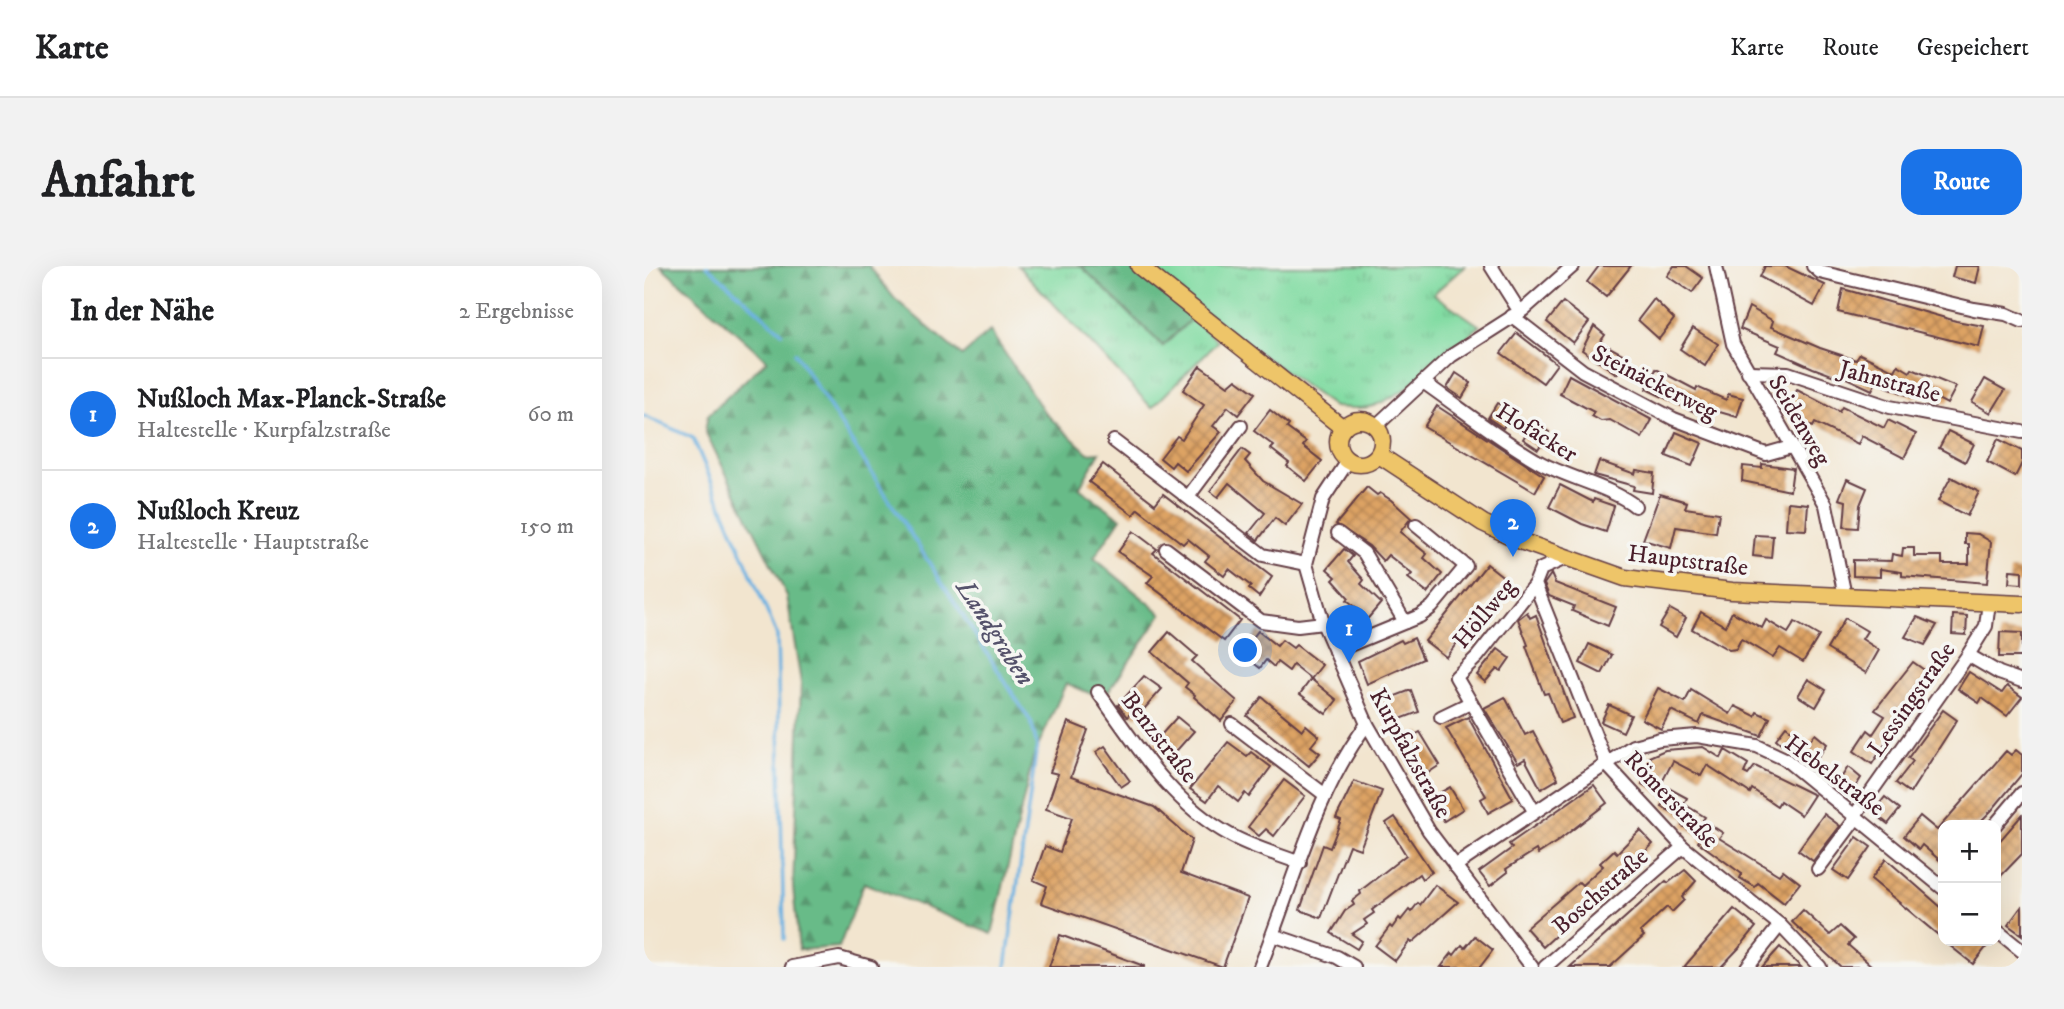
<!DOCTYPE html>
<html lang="de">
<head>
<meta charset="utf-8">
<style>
	body { margin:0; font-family:"IM FELL DW Pica",serif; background:#f2f2f2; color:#202124 }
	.controls { position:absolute; right:21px; bottom:21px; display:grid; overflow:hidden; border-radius:14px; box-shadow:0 7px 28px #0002 }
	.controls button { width:63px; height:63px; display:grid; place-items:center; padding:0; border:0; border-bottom:2px solid #e0e0e0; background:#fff; color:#202124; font:35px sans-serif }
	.you { position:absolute; left:602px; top:385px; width:24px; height:24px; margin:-18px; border:5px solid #fff; border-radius:50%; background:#1a73e8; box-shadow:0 0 0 10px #1a73e833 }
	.badge { display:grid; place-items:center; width:46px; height:46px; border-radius:50%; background:#1a73e8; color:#fff; font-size:23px; font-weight:700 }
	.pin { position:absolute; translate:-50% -58px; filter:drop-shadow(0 2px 4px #0008) }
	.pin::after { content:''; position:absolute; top:37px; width:24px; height:21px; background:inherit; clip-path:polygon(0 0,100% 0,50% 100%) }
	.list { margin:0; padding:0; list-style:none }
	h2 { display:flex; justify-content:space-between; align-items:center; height:91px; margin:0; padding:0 28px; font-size:30px }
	h2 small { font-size:23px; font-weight:400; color:#757577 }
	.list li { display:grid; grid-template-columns:46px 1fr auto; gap:21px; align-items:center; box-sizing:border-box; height:112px; padding:0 28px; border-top:2px solid #e0e0e0 }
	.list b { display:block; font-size:26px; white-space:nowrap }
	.list p { margin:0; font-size:23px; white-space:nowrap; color:#757577 }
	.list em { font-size:23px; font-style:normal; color:#757577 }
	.map { position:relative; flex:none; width:1378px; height:701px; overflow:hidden; border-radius:21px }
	header { display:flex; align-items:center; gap:42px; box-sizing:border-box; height:98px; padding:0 35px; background:#fff; border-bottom:2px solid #e0e0e0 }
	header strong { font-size:33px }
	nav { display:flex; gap:38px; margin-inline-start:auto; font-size:24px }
	.intro { display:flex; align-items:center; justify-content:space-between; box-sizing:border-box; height:168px; padding:0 42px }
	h1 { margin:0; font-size:49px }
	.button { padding:18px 32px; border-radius:21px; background:#1a73e8; color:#fff; font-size:24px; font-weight:700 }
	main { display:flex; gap:42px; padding:0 42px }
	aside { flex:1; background:#fff; border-radius:21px; box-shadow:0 7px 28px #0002 }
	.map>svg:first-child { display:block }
	.grass { fill:url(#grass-tufts); stroke:#667d66; stroke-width:2 }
	.forest { fill:url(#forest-firs); stroke:#596d5a; stroke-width:2 }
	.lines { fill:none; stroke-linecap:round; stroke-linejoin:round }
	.stream { stroke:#6ab1e1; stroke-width:3.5 }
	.building { fill:url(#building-cross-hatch) }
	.minor-casing { stroke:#633d44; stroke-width:16 }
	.major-casing { stroke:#633d44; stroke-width:19 }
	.minor { stroke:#fff; stroke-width:12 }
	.major { stroke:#eec569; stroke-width:16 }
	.labels { text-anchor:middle; stroke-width:7; stroke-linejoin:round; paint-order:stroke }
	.street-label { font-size:24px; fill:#4a1f2b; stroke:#f6f6f2 }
	.water-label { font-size:26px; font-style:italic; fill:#55526b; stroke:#f6f6f2 }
</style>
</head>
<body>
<header>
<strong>Karte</strong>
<nav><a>Karte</a><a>Route</a><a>Gespeichert</a></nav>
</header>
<div class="intro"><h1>Anfahrt</h1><a class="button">Route</a></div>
<main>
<aside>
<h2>In der Nähe<small>2 Ergebnisse</small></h2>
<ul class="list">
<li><span class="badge">1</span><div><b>Nußloch Max-Planck-Straße</b><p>Haltestelle · Kurpfalzstraße</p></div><em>60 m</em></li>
<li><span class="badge">2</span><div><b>Nußloch Kreuz</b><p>Haltestelle · Hauptstraße</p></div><em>150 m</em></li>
</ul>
</aside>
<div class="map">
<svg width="1378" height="701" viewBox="0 0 1378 701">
	<defs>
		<pattern id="grass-tufts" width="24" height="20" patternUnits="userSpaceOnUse" patternTransform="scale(1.75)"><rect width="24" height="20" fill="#81dba2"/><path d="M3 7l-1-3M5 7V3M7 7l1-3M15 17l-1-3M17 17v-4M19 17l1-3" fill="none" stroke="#71bc8c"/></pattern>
		<pattern id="forest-firs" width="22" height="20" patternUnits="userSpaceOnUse" patternTransform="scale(1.75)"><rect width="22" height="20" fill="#68bb88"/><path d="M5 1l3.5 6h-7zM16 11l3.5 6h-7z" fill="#58976f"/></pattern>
		<pattern id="building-cross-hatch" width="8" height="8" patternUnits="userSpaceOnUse" patternTransform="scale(1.75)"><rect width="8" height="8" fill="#dda364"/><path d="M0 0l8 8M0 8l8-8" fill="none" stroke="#b58453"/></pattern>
	</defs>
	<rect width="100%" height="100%" fill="#f6f6f2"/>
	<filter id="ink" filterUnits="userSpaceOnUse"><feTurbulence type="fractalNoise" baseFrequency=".0143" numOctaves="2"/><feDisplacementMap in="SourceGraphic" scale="14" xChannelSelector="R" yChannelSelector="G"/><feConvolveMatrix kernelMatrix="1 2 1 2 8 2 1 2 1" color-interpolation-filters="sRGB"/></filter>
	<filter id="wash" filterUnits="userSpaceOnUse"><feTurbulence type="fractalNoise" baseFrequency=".00686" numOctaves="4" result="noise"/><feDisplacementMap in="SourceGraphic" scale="28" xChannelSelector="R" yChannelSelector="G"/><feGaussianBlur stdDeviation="1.57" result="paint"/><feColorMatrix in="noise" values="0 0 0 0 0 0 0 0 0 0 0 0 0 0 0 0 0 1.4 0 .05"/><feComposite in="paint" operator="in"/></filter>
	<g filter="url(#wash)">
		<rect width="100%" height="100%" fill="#f2e5cf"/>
		<g class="grass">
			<path d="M374 0H437L519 80 548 52 574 75 508 142Z"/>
			<path d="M503 0H821L789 28 836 60C804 86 772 122 734 138 721 144 704 142 690 141L552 41Z"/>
		</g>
		<g class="forest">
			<path d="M17 0H225L251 33 318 90 346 65 401 147 444 187 456 186 435 222 477 252 450 292 518 348 459 433 422 417 389 492 348 668 220 617 195 681 155 684 149 621 157 417 143 330 61 165 64 149 123 94Z"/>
			<path d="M437 0H484L548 52 519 80Z"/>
		</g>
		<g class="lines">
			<g class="stream">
				<path d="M63 0 138 66"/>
				<path d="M151 87 387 456 393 479 362 701"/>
				<path d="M0 150 49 172 133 369 140 673"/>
			</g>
		</g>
		<g id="blocks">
			<g class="building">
				<path d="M955 0H987L962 31 943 16Z"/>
				<path d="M1030 0H1042L1059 12 1048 27 1023 10Z"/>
				<path d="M1121 0H1141L1181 19 1170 40 1116 11Z"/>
				<path d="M1311 0H1336L1332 17 1308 11Z"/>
				<path d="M1199 23 1312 55 1340 60 1335 81 1194 46Z"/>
				<path d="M1010 33 1030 53 1015 73 994 54Z"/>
				<path d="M919 36 945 56 929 77 903 56Z"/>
				<path d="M1105 41 1129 55 1127 61 1176 82 1212 94 1216 88 1251 105 1254 99 1266 106 1268 103 1312 121 1303 138 1275 123 1270 132 1232 116 1228 124 1194 108 1193 111 1169 102 1133 86 1136 80 1096 63Z"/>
				<path d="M950 60 961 69 956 76 982 90 973 108 938 84Z"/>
				<path d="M1049 62 1074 78 1061 100 1036 83Z"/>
				<path d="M873 67 913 98 899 117 857 87Z"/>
				<path d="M556 100 584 120 592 113 611 127 594 149 584 141 569 160 577 166 542 205 531 196 527 201 516 192 533 170 538 173 560 139 539 124Z"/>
				<path d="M1012 103 1052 124 1053 121 1082 134 1084 128 1099 132 1093 151 1065 143 1061 151 1002 123Z"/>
				<path d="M812 107 827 117 818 132 803 122Z"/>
				<path d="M925 109 1008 154 998 172 966 154 957 155 948 150 950 146 916 128Z"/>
				<path d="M1341 113 1361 124 1347 147 1328 136Z"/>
				<path d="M1153 124 1195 146 1198 141 1240 162 1244 154 1272 168 1260 192 1218 170 1214 178 1171 157 1169 161 1155 154 1157 149 1143 142Z"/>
				<path d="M853 137 868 146 859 162 844 152Z"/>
				<path d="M793 140 900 210 891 226 780 161Z"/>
				<path d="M626 144 645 159 643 162 662 176 659 180 678 195 662 215 643 200 645 197 627 183 630 180 610 165Z"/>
				<path d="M889 156 905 166 894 183 879 173Z"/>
				<path d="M1304 165 1330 178 1321 196 1295 182Z"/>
				<path d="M1032 166 1058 177 1048 200 1022 190Z"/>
				<path d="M1354 173 1378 185V197L1371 211 1343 196Z"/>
				<path d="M598 183 606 189 601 195 619 215 658 238 641 260 631 252 614 274 605 267 621 247 585 217 574 231 566 225Z"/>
				<path d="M955 195 991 208 992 204 1010 207 1008 227 989 224 990 220 950 209Z"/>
				<path d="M459 198 511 238 519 228 628 311 615 331 605 323 607 320 585 303 580 310 561 295 565 290 544 273 539 278 494 243 489 249 445 216Z"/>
				<path d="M1118 198 1149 202 1146 225 1098 215 1099 200 1118 202Z"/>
				<path d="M1307 211 1335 226 1323 250 1294 235Z"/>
				<path d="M1203 213 1223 222 1216 239 1214 262 1200 261 1202 235 1195 233Z"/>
				<path d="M916 219 949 236 950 233 970 240 962 266 938 258 905 241Z"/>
				<path d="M723 221 733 229 736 227 747 234 767 252 756 266 783 288 780 292 798 308 783 327 764 312 768 308 744 289 739 295 725 280 692 258Z"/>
				<path d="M1016 228 1043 236 1041 242 1075 247 1072 267 1032 261 1027 282 999 274Z"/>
				<path d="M1144 236 1164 238 1162 264 1142 263Z"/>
				<path d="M489 265 513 283 509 287 596 354 580 375 503 317 509 310 474 286Z"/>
				<path d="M1321 267 1334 268 1347 276 1343 317 1258 310V306L1236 303V311L1209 310V294L1247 295 1248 288 1258 290 1259 282H1270V290H1298V298H1325V278H1321Z"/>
				<path d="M1111 269 1129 270 1127 292 1109 290Z"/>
				<path d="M700 283 709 290 704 296 720 314 717 318 737 337 720 357 708 347 713 342 703 334 705 332 689 314 692 311 683 303Z"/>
				<path d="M843 298 862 313 802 391 781 375Z"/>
				<path d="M1366 304 1378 305V318L1365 317Z"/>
				<path d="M907 308 911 317 972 341 964 360 928 345 930 340 905 330 900 318Z"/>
				<path d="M1026 343 1042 352 1032 371 1015 361Z"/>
				<path d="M883 346 886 352 892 349 929 452 916 457 904 427 900 428 882 380 884 379 874 353Z"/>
				<path d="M1057 346 1081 360 1088 346 1118 362 1122 354 1144 367 1151 356 1175 370 1159 396 1136 382 1129 392 1097 373 1092 383 1085 384 1048 363Z"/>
				<path d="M1309 349 1323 350 1322 369 1308 368Z"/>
				<path d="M1273 351 1293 359 1281 379 1261 371Z"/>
				<path d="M1201 352 1223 365 1218 373 1235 384 1222 407 1183 383Z"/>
				<path d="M614 365 633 380 638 374 649 382 652 379 678 399 667 413 649 399 645 405 633 396 630 401 622 394 616 402 597 387Z"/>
				<path d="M525 366 553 390 548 395 593 435 577 455 550 431 551 429 541 421 544 417 508 386Z"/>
				<path d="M1356 366 1378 367V391H1355Z"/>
				<path d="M770 372 779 393 723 418 714 395 757 374 759 377Z"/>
				<path d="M945 378 968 389 958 408 936 397Z"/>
				<path d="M854 383 866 392 857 405 853 403 841 416 833 409Z"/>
				<path d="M1269 396 1290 411 1266 440 1228 498 1210 485 1224 464 1229 468 1241 450 1231 444Z"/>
				<path d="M1325 406 1358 427 1363 420 1378 431 1363 450 1338 432 1335 437 1314 423Z"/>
				<path d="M500 410 518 423 493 451 487 447 483 451 474 439Z"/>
				<path d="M667 413 693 434 682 448 656 428Z"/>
				<path d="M1164 413 1182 424 1172 441 1154 430Z"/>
				<path d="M1014 422 1041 436 1047 424 1086 448 1091 440 1111 450 1113 446 1126 452 1117 470 1059 449 1055 458 1027 444 1017 463 998 453Z"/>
				<path d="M767 424 775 446 746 457 738 435Z"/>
				<path d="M618 431 658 464 662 459 675 470 667 480 676 487 665 500 603 450Z"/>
				<path d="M861 431 881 469 889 465 914 513 897 523 881 493 874 497 840 442Z"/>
				<path d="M965 439 987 449 979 466 957 456Z"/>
				<path d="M1299 444 1313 454 1266 527 1252 517 1269 495 1264 492Z"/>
				<path d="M533 451 550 465 526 492 508 479Z"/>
				<path d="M824 451 869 533 844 547 837 533 842 530 802 462Z"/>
				<path d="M424 456 444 464 427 511 510 541 548 574 537 607 604 632 579 701 397 637 403 620 389 614 401 580 416 586 428 552 402 543 414 508 406 506Z"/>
				<path d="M1142 460 1164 477 1171 468 1183 478 1167 502 1132 473Z"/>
				<path d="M776 466 796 499 773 514 755 478Z"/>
				<path d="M584 476 603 490 607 486 627 501 605 531 601 527 594 536 574 520 563 535 546 523Z"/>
				<path d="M461 480 486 515 477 521 452 486Z"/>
				<path d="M1059 481 1077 492 1081 484 1104 498 1100 507 1104 509 1111 500 1170 529 1157 549 1136 535 1133 540 1108 523 1106 527 1063 499 1057 510 1029 495 1017 518 1043 532 1040 538 1061 551 1059 554 1079 567 1075 572 1135 609 1139 604 1156 617 1140 637 1114 617 1111 621 1096 612 1098 608 1054 576 1057 571 1038 560 1042 553 1018 541 1023 532 998 518 1009 498 1005 491 1021 484Z"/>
				<path d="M1372 484 1378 489V508L1348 544 1333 559H1299V597L1278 579 1275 583 1260 570 1276 550 1293 564 1362 485 1367 489Z"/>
				<path d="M1204 501 1217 512 1206 529 1192 520Z"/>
				<path d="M640 514 661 530 630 570 622 563 615 570 604 561Z"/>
				<path d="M710 515 738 525 716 583 705 579 677 652 656 644 679 579 686 582 697 554 692 552Z"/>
				<path d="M950 519 963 537 914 575 894 588 892 584 862 603 864 606 846 620 835 606 868 582 865 578Z"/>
				<path d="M806 521 819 543 800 555 786 532Z"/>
				<path d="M1241 531 1256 543 1244 558 1229 546Z"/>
				<path d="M1180 548 1196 560 1169 595 1154 584Z"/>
				<path d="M1378 549V588L1352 615V579Z"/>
				<path d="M751 551 788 606 778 613 775 608 728 644 730 647 720 654 723 658 708 668 718 675 713 683 687 667 701 645 710 639 708 635 717 628 716 625 762 589 742 557Z"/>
				<path d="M996 564 1009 578 986 600 991 605 955 638 940 648 938 645 899 681 882 662 935 616 938 619 959 600 956 597 970 584 973 587Z"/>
				<path d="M1213 571 1227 581 1204 614 1189 604Z"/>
				<path d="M1242 593 1299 643V673L1227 613Z"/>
				<path d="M1041 604 1052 615 1038 631 1040 634 1028 646 1023 641 996 666 1000 670 966 701H926L1022 615 1024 617Z"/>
				<path d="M791 619 814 636 768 677 766 675 751 695 731 680 746 660 748 662 755 652 757 654 765 644 767 646 774 637 776 639Z"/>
				<path d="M1378 640V669L1364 659Z"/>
				<path d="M1090 643 1112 661 1095 682 1077 701H1040Z"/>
				<path d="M1159 644 1186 669 1196 660 1210 673 1204 679 1229 701H1197L1148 656Z"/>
				<path d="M416 669 500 700V701H405Z"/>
				<path d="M831 670 849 684 836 701H797L808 687 810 689 818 679 821 682Z"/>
				<path d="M1300 675H1347L1329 698Z"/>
				<path d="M1136 681 1157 701H1118Z"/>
			</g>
		</g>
	</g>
	<g filter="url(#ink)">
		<use href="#blocks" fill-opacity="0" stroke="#633d44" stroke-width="2"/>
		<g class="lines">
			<defs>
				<g id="minor">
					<path d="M847 0 876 46"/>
					<path d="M1072 0 1089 78 1182 239 1201 330"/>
					<path d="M1169 0 1176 6 1330 43 1362 48 1378 55"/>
					<path d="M868 50 939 105 1030 153 1122 188 1147 181"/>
					<path d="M1104 106 1144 107 1246 141 1378 166"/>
					<path d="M779 116C818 143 856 174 897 197 925 212 969 222 991 240"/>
					<path d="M732 160 807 90 879 44 929 0"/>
					<path d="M470 175 619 289 662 298"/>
					<path d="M704 195 679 233 662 298 679 357 723 458 785 565 888 701"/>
					<path d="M544 231 597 160"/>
					<path d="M694 267 720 287 761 356"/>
					<path d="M522 283 617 355 654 360 679 357"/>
					<path d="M922 292 897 303 891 318 963 499 1039 581 1136 659 1176 701"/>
					<path d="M691 385 776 350 788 341 822 300 772 259"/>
					<path d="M1324 389 1355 407 1378 415"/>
					<path d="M454 426C492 479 527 537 586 569 607 581 633 588 656 597"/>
					<path d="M797 451 826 437"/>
					<path d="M588 458 680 528"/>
					<path d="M890 545 812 411 833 391 891 318"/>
					<path d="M1211 549 1324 389 1342 360 1345 336"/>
					<path d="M1351 559 1378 527"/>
					<path d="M811 600 989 480 1016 473 1053 470 1113 480 1141 493 1299 622"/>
					<path d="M1174 603 1213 551"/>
					<path d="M1352 664 1378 685"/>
					<path d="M629 669 693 691 710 701"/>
					<path d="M148 701 195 692 227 701"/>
					<path d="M616 701C649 619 670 529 723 458"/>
					<path d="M901 701 1039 581"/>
					<path d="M1103 701 1136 659"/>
				</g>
				<g id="major">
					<path d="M495 0 699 162"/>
					<circle cx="716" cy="176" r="22"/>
					<path d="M735 189 839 257 879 276 981 312 1088 325 1378 338"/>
				</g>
			</defs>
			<use href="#minor" class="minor-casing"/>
			<use href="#major" class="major-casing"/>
			<use href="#minor" class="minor"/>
			<use href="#major" class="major"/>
		</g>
	</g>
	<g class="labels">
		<g class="street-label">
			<text transform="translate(1246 115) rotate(15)" y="8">Jahnstraße</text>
			<text transform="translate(1011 116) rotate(27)" y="8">Steinäckerweg</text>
			<text transform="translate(1156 154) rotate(60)" y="8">Seidenweg</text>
			<text transform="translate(893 166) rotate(32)" y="8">Hofäcker</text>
			<text transform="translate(1044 294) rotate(7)" y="8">Hauptstraße</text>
			<text transform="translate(840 347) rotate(-50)" y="8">Höllweg</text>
			<text transform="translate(1267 433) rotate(-55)" y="8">Lessingstraße</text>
			<text transform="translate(516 471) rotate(52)" y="8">Benzstraße</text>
			<text transform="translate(767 487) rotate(61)" y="8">Kurpfalzstraße</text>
			<text transform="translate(1191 509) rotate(37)" y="8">Hebelstraße</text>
			<text transform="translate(1028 533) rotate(46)" y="8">Römerstraße</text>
			<text transform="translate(956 625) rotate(-41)" y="8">Boschstraße</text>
		</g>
		<g class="water-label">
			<text transform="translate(352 366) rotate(57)" y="9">Landgraben</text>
		</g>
	</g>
</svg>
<div class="controls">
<button>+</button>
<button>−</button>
</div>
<div class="you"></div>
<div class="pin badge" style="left:705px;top:397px">1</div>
<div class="pin badge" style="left:869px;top:291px">2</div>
</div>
</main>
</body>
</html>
